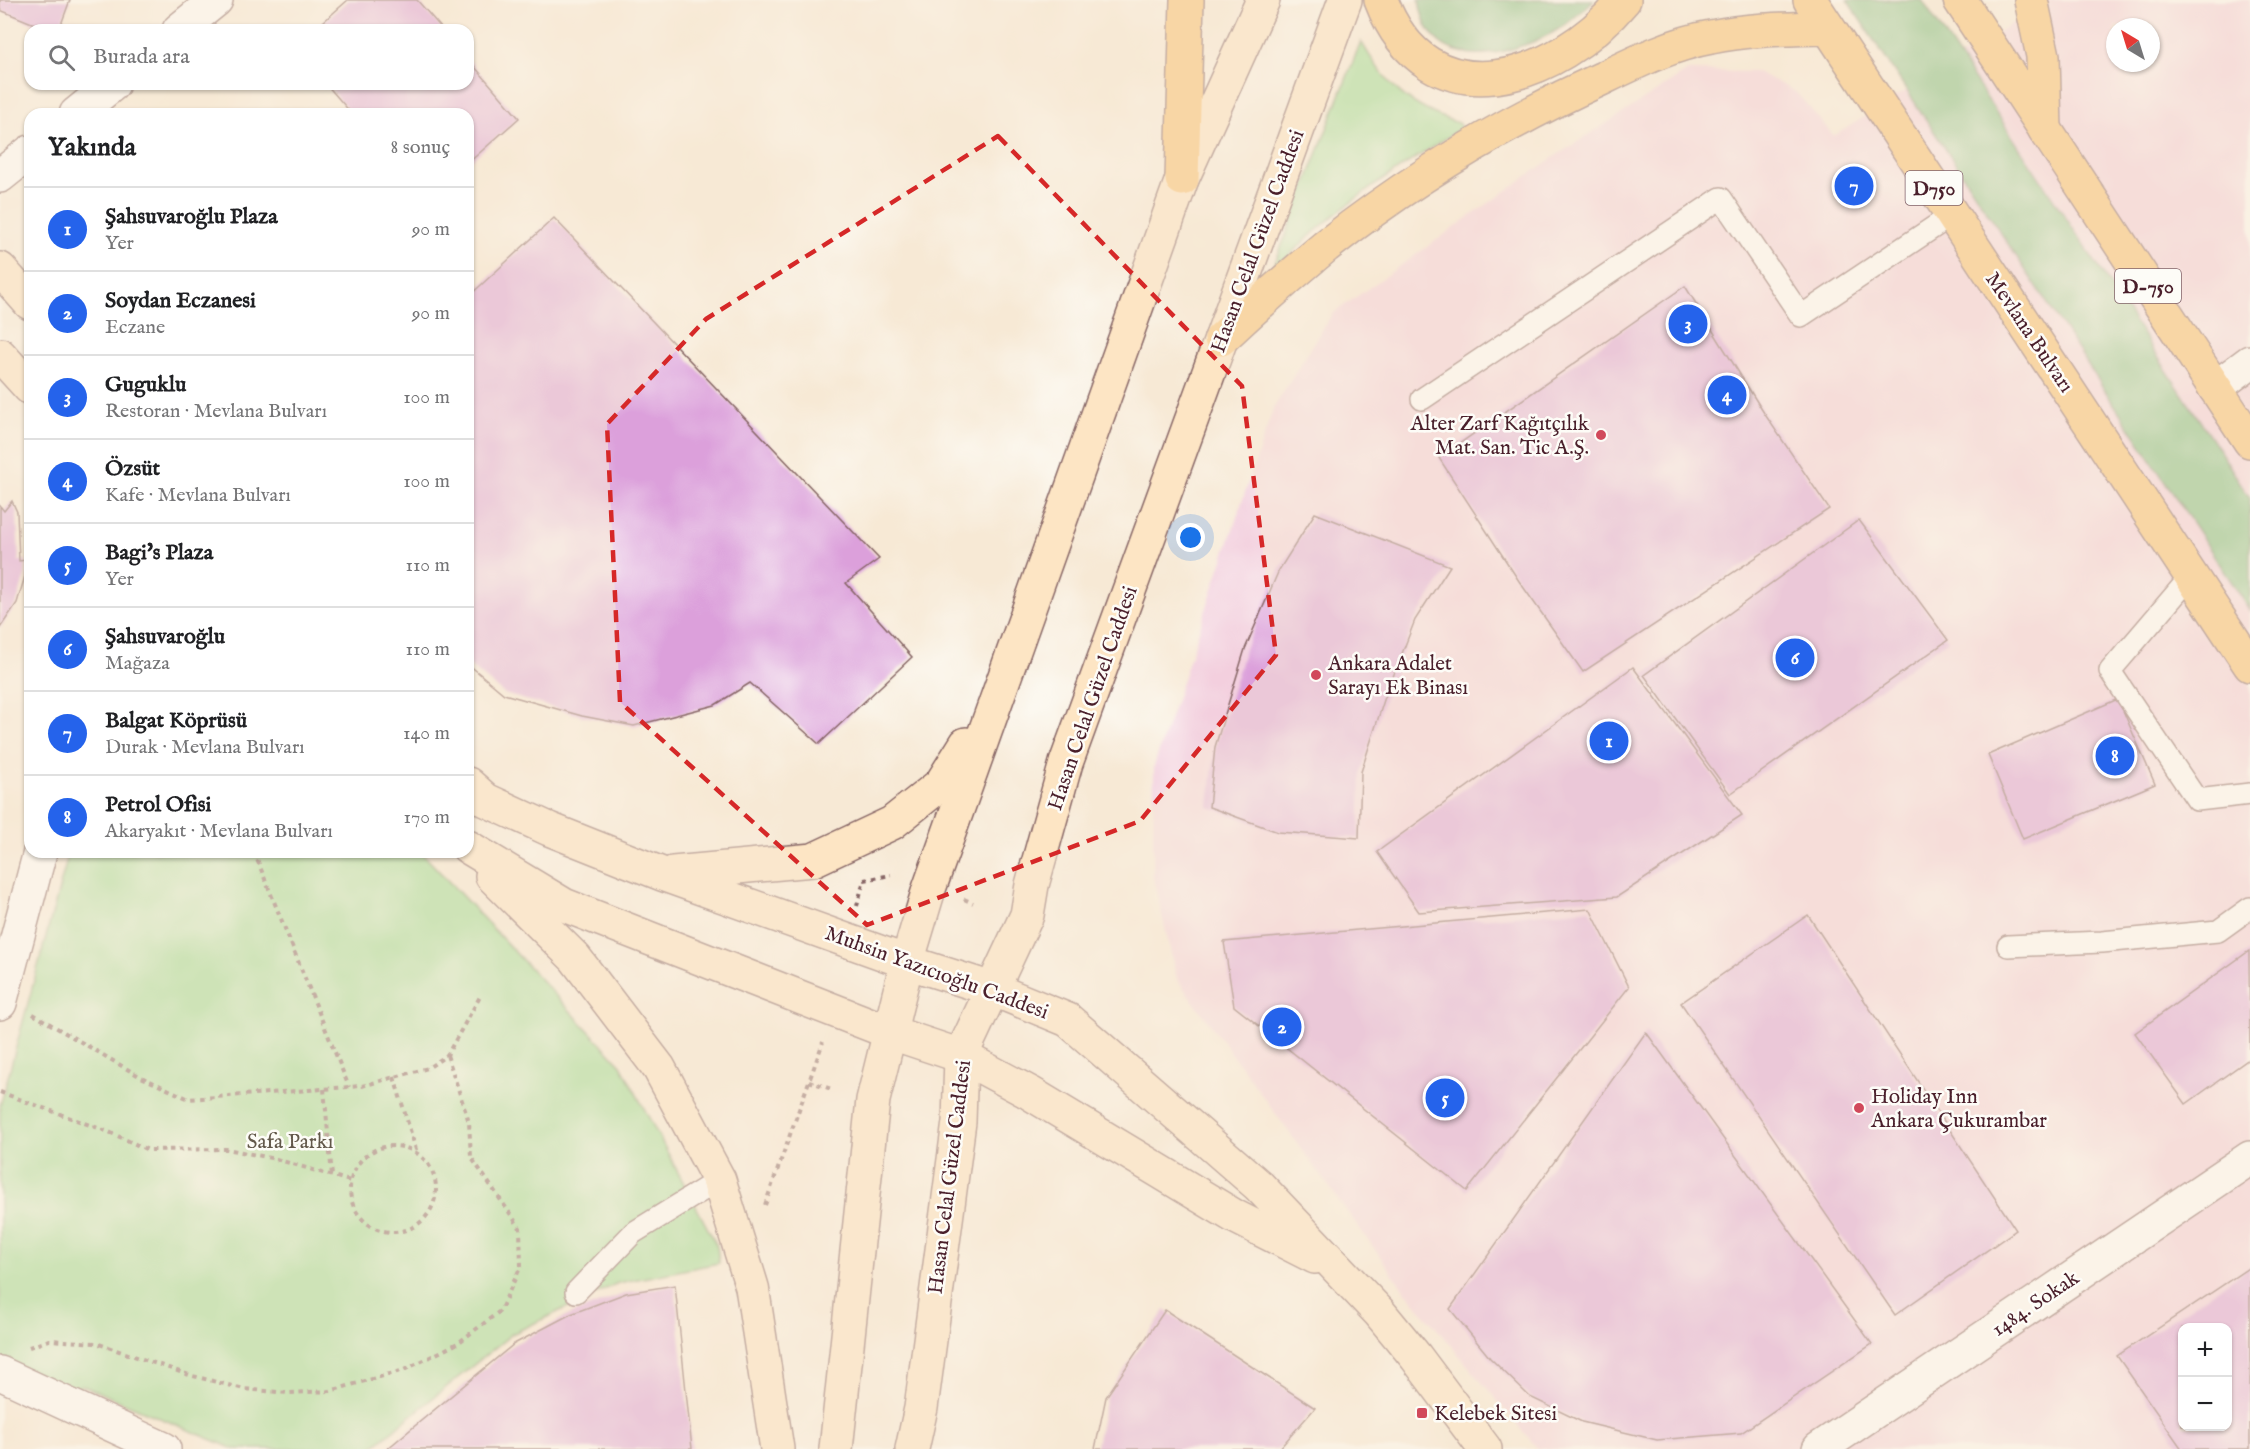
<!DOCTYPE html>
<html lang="tr">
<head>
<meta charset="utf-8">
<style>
	body { margin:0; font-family:"IM FELL English",serif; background:#f6f6f6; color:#202124 }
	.controls { position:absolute; right:18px; bottom:18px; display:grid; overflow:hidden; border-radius:12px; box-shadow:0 2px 4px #0004 }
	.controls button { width:54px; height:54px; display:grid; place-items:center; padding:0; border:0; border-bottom:2px solid #e0e0e0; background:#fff; color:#202124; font:30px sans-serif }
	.compass { position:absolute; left:2106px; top:18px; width:54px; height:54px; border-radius:50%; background:#fff; box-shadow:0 2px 4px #0004; rotate:322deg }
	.you { position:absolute; left:1191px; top:538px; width:21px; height:21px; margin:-15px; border:4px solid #fff; border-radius:50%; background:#1a73e8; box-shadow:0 0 0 9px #1a73e833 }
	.badge { display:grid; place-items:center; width:39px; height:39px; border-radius:50%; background:#2563eb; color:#fff; font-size:20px; font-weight:700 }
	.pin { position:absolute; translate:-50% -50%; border:3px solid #fff; box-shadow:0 2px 6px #0006 }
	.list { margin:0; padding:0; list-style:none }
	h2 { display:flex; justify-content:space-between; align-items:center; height:78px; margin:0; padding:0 24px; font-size:26px }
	h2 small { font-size:20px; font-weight:400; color:#757577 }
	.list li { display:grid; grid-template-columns:39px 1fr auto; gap:18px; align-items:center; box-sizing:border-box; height:84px; padding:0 24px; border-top:2px solid #e0e0e0 }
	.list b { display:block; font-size:22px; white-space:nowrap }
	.list p { margin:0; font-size:20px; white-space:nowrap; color:#757577 }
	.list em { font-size:20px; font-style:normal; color:#757577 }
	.icon { flex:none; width:33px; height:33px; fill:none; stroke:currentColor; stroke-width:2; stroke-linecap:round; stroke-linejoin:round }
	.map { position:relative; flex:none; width:2250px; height:1449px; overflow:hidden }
	.search { position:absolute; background:#fff; box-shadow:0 2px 4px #0004; left:24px; top:24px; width:450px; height:66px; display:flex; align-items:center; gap:15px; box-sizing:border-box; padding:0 21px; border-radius:18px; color:#757577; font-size:22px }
	.panel { position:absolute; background:#fff; box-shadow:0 2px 4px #0004; left:24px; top:108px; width:450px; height:750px; border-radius:18px }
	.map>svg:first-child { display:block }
	.built { fill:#f3cfde; fill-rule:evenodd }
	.green { fill:#9bdc93; stroke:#727e5f; stroke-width:1.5 }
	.forest { fill:#7cbc7d; stroke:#636e54; stroke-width:1.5 }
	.building { fill:#dca0db; fill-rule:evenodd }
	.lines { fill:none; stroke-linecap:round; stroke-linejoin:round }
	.service-casing { stroke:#876666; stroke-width:24 }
	.minor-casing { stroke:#876666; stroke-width:36 }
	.tertiary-casing { stroke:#876666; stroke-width:36 }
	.secondary-casing { stroke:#876666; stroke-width:36 }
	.primary-casing { stroke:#876666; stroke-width:36 }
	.trunk-casing { stroke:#876666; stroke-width:36 }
	.path { stroke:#876666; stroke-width:4; stroke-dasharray:4.5 4.5; stroke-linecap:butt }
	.service { stroke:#fff; stroke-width:21 }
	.minor { stroke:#fff; stroke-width:33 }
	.tertiary { stroke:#fff; stroke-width:33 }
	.secondary { stroke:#fde5c4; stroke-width:33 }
	.primary { stroke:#f9bf6c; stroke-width:33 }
	.trunk { stroke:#f9bf6c; stroke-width:33 }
	.marked { fill:none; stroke:#d62828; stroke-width:4.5; stroke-dasharray:12 8; stroke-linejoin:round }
	.poi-dot { fill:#d1495b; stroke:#fdfcf7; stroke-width:2 }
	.labels { text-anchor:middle; stroke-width:5; stroke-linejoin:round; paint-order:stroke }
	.shield { fill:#fdfcf7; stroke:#806168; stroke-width:1.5 }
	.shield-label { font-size:20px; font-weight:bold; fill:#4a1f2b }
	.street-label { font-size:21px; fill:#4a1f2b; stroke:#fdfcf7 }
	.poi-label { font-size:21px; fill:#4a1f2b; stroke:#fdfcf7; text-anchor:start }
	.park-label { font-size:21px; fill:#62584a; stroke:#fdfcf7 }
</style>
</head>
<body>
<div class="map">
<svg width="2250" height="1449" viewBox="0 0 2250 1449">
	<rect width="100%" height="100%" fill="#fdfcf7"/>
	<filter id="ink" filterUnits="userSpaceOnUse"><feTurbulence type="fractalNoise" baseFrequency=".0167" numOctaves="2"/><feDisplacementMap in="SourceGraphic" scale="12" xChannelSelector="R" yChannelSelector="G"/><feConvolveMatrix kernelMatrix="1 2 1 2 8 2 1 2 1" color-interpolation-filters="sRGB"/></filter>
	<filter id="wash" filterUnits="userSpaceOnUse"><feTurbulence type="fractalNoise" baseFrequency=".008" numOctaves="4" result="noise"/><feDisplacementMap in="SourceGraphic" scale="24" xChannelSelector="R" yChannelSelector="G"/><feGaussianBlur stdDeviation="1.35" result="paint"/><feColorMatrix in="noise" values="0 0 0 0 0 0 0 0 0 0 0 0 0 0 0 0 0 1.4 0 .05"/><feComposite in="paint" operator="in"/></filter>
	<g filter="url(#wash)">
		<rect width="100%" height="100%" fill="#f7e9d5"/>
		<path class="built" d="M2045 0H2250V1449H1538L1406 1292 1177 979 1153 877 1154 766 1273 409 1332 314 1554 157 1688 71 1757 72 1796 92 1834 136 2046 2ZM2115 27H2151V63H2115ZM2182 1328H2228V1426H2182Z"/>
		<g class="green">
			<path d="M1361 41C1386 86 1409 107 1458 123L1462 128C1397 170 1332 209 1279 266L1275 263Z"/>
			<path d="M69 852H421L621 1065 717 1246 719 1263 618 1283 512 1334 370 1449H234L81 1385 70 1401 0 1372V1106Z"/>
		</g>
		<g class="forest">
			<path d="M1419 0H1594C1581 12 1566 26 1550 34 1501 59 1429 73 1419 0Z"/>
			<path d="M1847 0H1922L2218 448 2250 498V610Z"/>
		</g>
		<g id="blocks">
			<g class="building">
				<path d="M0 0H70L59 30H49L0 10Z"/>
				<path d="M348 0H417L443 30H314Z"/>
				<path d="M468 59 519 118 468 163V114H352L326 84H468Z"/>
				<path d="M554 218 879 559 846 583 912 657 819 744 750 683 715 705 634 726 582 716 504 694 468 664V297Z"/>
				<path d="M1685 286 1764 413 1829 509 1583 672 1519 581 1439 458Z"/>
				<path d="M12 501 17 512 19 561 26 560 25 576 17 603 0 628V506L4 511Z"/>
				<path d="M1315 513 1450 566 1415 620 1384 700 1361 772 1359 838 1278 832 1209 807 1215 747 1245 649 1279 570Z"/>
				<path d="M1859 520 1948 640 1730 794 1644 675Z"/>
				<path d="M1633 667 1742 815 1617 897 1419 912 1377 852Z"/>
				<path d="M2118 699 2155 784 2023 839 1988 755Z"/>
				<path d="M1590 909 1629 987 1467 1191 1234 1006 1224 942Z"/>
				<path d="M1808 915 2016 1230 1895 1315 1681 1003Z"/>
				<path d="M2249 951 2250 1058 2186 1104 2135 1033Z"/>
				<path d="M1646 1032 1872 1344 1741 1433 1657 1440 1582 1422 1530 1397 1490 1358 1450 1309Z"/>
				<path d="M2250 1267V1449H2182L2117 1356ZM2182 1328H2228V1426H2182Z"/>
				<path d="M675 1285 692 1449H387L514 1344 571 1314 626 1293Z"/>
				<path d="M1165 1310 1315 1408 1279 1449H1095L1106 1397Z"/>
			</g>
		</g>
	</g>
	<g filter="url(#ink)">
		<use href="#blocks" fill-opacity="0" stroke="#876666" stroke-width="1.5"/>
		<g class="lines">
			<defs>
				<g id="service">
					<path d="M1422 399 1721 198 1801 316 1952 215"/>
					<path d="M2192 575 2110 671 2197 800 2250 794"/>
					<path d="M2008 946 2102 942 2218 931 2250 908"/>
					<path d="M576 1292 633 1233 719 1180"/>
				</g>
				<g id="minor">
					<path d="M179 30 216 0"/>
					<path d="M76 114 113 84"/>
					<path d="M0 176 30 152"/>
					<path d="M2215 388 2250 362"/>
					<path d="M0 1373 164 1449"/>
					<path d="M1819 1449 2250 1158"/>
				</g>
				<path id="tertiary" d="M0 1003 40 852"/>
				<g id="secondary">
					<path d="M0 269 30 303"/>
					<path d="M0 355 30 388"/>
					<path d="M468 784 486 800 549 829 662 874 907 962 992 989 1068 1020 1259 1186 1379 1312 1416 1357 1485 1449"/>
					<path d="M468 847 564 905 889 1032 961 1056 1030 1093 1234 1216 1315 1257"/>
					<path d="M673 873 813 860 892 823 941 784 966 744"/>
					<path d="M492 876 575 958 659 1068 719 1180 752 1287 777 1449"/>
					<path d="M836 1449 873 1100 907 962 929 889 1182 179 1263 0"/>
					<path d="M912 1449 921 1408 959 1122 961 1056 1027 915 1032 885 1066 763 1345 0"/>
				</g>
				<path id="primary" d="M2031 0 2043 56 2045 130"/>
				<g id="trunk">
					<path d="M1381 0C1428 124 1557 81 1624 0"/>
					<path d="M1810 0 2250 665"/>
					<path d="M1960 0 2250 441"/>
					<path d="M1182 179 1187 0"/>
					<path d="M1221 339C1255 307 1290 276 1326 246 1410 180 1504 123 1601 79 1636 62 1672 44 1711 37 1749 29 1789 29 1828 28"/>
				</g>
			</defs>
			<use href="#service" class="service-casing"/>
			<use href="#minor" class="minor-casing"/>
			<use href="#tertiary" class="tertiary-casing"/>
			<use href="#secondary" class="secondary-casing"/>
			<use href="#primary" class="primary-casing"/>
			<use href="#trunk" class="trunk-casing"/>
			<g class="path">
				<path d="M254 852 349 1087"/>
				<path d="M964 899 973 903"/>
				<path d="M857 906 864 880 891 875"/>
				<path d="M33 1014 139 1076 189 1099 362 1086 428 1068 447 1055 481 995"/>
				<path d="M394 1077 417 1153"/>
				<path d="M809 1081 834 1090"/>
				<path d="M324 1089 332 1176"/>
				<path d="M0 1092 109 1132 148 1150 227 1149 276 1159 350 1181"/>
				<circle cx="393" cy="1189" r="43"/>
				<path d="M765 1205 823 1042"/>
				<path d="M29 1347 49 1340 96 1343 189 1375 244 1389 288 1393 330 1391 404 1370 458 1343 500 1311 521 1266 520 1228 471 1157 469 1122 447 1055"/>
			</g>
			<use href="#service" class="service"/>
			<use href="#minor" class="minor"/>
			<use href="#tertiary" class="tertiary"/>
			<use href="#secondary" class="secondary"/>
			<use href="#primary" class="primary"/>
			<use href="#trunk" class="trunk"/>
		</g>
	</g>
	<path d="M0 0H2250V1449H0ZM998 136 1242 386 1276 655 1140 821 867 925 620 702 607 424 706 319Z" fill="#f7e9d5" fill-opacity=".55" fill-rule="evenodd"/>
	<path class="marked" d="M998 136 1242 386 1276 655 1140 821 867 925 620 702 607 424 706 319Z"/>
	<g class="poi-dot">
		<circle cx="1601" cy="435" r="6"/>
		<circle cx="1316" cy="675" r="6"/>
		<circle cx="1859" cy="1108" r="6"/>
		<rect x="1416" y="1407" width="12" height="12" rx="3"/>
	</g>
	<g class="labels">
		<g class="shield">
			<rect x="1905.5" y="171" width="57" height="34" rx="4.5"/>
			<rect x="2115" y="269" width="66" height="34" rx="4.5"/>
		</g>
		<g class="shield-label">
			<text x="1934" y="195">D750</text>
			<text x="2148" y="293">D-750</text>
		</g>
		<g class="street-label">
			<text transform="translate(1257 241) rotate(-70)" y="7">Hasan Celal Güzel Caddesi</text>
			<text transform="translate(2030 332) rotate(56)" y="7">Mevlana Bulvarı</text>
			<text transform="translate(1092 698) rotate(-71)" y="7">Hasan Celal Güzel Caddesi</text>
			<text transform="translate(937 972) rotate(20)" y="7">Muhsin Yazıcıoğlu Caddesi</text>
			<text transform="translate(949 1177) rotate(-83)" y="7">Hasan Celal Güzel Caddesi</text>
			<text transform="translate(2035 1303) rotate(-34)" y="7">1484. Sokak</text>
		</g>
		<g class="poi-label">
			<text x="1589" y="430" text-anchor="end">Alter Zarf Kağıtçılık<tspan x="1589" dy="24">Mat. San. Tic A.Ş.</tspan></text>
			<text x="1328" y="670">Ankara Adalet<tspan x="1328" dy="24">Sarayı Ek Binası</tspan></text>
			<text x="1871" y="1103">Holiday Inn<tspan x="1871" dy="24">Ankara Çukurambar</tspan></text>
			<text x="1434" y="1420">Kelebek Sitesi</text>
		</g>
		<g class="park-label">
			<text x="290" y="1148">Safa Parkı</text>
		</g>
	</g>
</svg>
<div class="controls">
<button>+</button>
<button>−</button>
</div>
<svg class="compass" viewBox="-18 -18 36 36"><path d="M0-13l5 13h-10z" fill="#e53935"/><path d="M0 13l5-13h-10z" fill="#757577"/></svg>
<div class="you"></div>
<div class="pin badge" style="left:1609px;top:741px">1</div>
<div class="pin badge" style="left:1282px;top:1027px">2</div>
<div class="pin badge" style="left:1688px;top:324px">3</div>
<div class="pin badge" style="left:1727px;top:395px">4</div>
<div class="pin badge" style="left:1445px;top:1098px">5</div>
<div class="pin badge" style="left:1795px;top:658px">6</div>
<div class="pin badge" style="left:1854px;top:186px">7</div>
<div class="pin badge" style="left:2115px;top:756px">8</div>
<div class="search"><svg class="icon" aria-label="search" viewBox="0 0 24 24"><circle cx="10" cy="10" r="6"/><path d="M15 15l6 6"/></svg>Burada ara</div>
<section class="panel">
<h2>Yakında<small>8 sonuç</small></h2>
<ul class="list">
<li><span class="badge">1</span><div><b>Şahsuvaroğlu Plaza</b><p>Yer</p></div><em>90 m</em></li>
<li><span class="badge">2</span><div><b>Soydan Eczanesi</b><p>Eczane</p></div><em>90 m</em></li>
<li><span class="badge">3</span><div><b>Guguklu</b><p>Restoran · Mevlana Bulvarı</p></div><em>100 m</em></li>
<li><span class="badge">4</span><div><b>Özsüt</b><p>Kafe · Mevlana Bulvarı</p></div><em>100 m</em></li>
<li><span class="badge">5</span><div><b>Bagi's Plaza</b><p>Yer</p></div><em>110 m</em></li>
<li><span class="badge">6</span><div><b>Şahsuvaroğlu</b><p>Mağaza</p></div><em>110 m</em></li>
<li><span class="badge">7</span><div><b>Balgat Köprüsü</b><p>Durak · Mevlana Bulvarı</p></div><em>140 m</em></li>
<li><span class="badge">8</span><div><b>Petrol Ofisi</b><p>Akaryakıt · Mevlana Bulvarı</p></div><em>170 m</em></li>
</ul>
</section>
</div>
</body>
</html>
